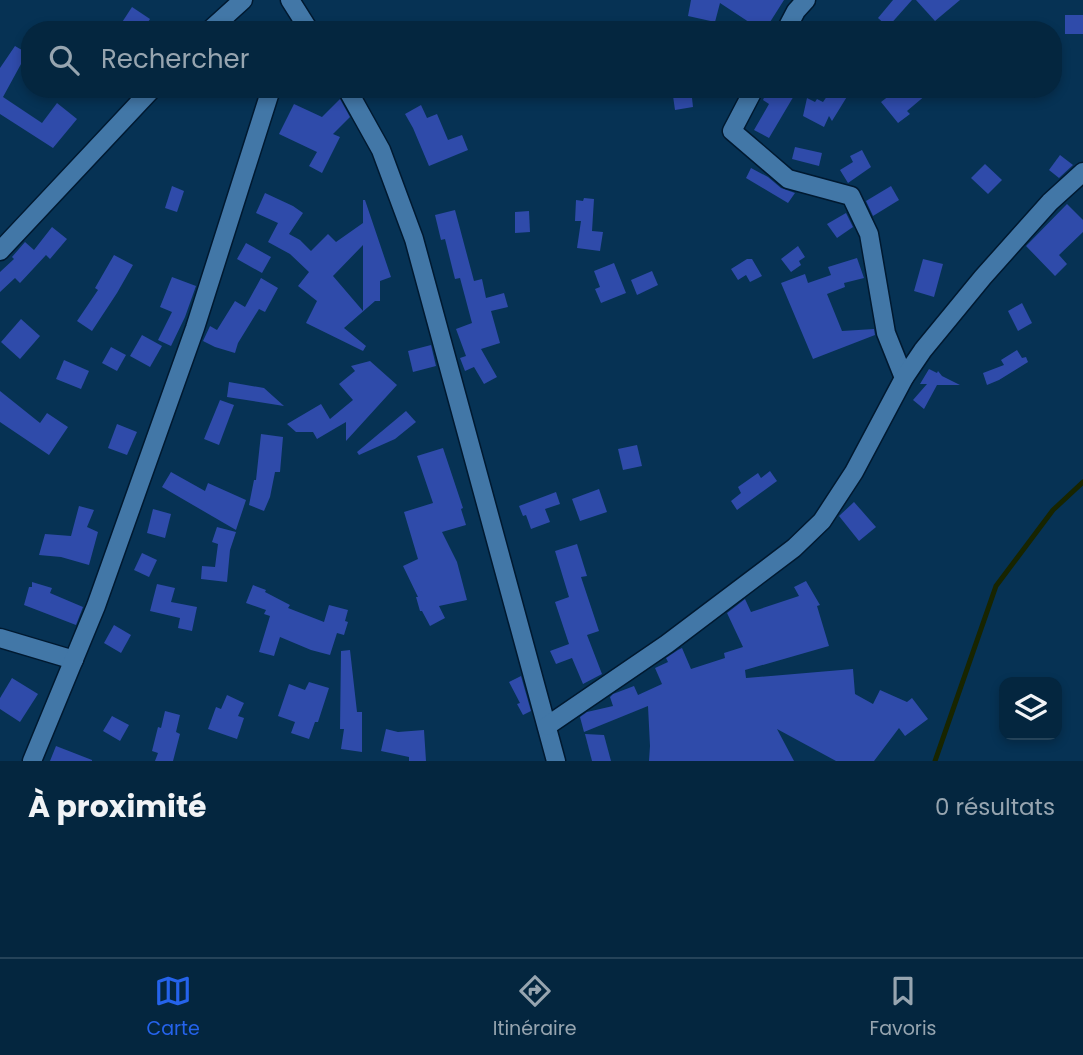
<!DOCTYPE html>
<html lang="fr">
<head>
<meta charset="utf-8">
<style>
	body { margin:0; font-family:Poppins,sans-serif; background:#0d2e46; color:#f1f3f6 }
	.controls { position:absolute; right:21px; bottom:21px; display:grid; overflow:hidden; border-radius:14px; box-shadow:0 4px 10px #0003 }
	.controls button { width:63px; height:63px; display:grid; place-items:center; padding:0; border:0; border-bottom:2px solid #254359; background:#04263f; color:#f1f3f6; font:35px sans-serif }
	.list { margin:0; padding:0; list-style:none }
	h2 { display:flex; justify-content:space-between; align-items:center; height:91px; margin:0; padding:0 28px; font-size:30px }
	h2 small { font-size:23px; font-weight:400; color:#97a5b0 }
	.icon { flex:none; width:38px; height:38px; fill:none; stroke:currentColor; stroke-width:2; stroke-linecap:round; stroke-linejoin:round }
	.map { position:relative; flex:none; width:1083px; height:761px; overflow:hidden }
	.search { position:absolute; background:#04263f; box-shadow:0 4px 10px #0003; left:21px; right:21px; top:21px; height:77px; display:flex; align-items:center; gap:18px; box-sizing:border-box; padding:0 24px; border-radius:28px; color:#97a5b0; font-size:26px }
	.sheet { height:196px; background:#04263f }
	nav { display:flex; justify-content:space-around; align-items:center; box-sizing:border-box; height:98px; border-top:2px solid #254359; background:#04263f; font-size:19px; color:#97a5b0 }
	nav a { display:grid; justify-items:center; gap:4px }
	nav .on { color:#2563eb }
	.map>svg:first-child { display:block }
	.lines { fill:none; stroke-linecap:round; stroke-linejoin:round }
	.stream { stroke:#182500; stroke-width:5 }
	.building { fill:#2f4baa; fill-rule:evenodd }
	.minor-casing { stroke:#001930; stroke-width:21 }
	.minor { stroke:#4277a7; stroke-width:18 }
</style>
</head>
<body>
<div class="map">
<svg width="1083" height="761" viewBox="0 0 1083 761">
	<rect width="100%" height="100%" fill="#063254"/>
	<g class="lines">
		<path class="stream" d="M935 761 996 586 1053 510 1083 482"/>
	</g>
	<g class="building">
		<path d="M691 0H784L765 30H761L720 3 715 22 688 16Z"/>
		<path d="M893 0H912L888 27 878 18Z"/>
		<path d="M916 0H960L935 21Z"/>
		<path d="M132 7 150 19 143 30H117Z"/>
		<rect x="1065" y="15" width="18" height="19"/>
		<path d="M15 46 27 53 3 97 42 123 57 103 77 119 53 148 0 114V68Z"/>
		<path d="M672 89H691L693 107 675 110Z"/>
		<path d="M768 89H785L795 94 769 138 754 130 769 104 763 100Z"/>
		<path d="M832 89H838L848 95 832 121 829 116 824 127 803 116 807 98 815 102 817 99 823 102Z"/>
		<path d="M898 89H933L907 111 910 114 898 123 881 102Z"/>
		<path d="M340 99 350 117 333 134 340 137 322 173 309 166 317 152 279 134 294 104 322 117Z"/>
		<path d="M421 105 427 118 437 114 448 140 462 135 468 150 429 166 413 128 405 114Z"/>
		<path d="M795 147 822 153 819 166 792 159Z"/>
		<path d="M862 150 871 167 848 183 840 170 853 162 850 156Z"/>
		<path d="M1060 155 1073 165 1059 178 1049 170Z"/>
		<path d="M985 164 1002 180 988 194 971 178Z"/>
		<path d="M751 168 768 177 781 188 795 193 788 203 746 178Z"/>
		<path d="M172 186 184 191 177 212 165 208Z"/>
		<path d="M891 186 899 200 873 216 866 201Z"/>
		<path d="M265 193 293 206 303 213 289 234 300 240 311 251 328 234 336 242 363 223V200H365L391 277 380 281V301H375L344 328 366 346 363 351 306 323 317 301 298 286 309 272 290 254 268 242 278 223 256 213ZM363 245V311L333 276Z"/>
		<path d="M584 198 594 199 592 231 603 232 600 251 577 248 581 221H575L576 200 583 201Z"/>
		<path d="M1067 204 1083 220V232L1059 255 1067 264 1055 276 1026 246Z"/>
		<path d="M455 210 474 281 482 279 486 298 504 293 508 307 491 311 500 343 481 349 497 377 484 384 474 367 465 371 460 358 466 356 456 329 472 323 460 278 455 279 445 239 441 240 435 215Z"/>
		<path d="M529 211 530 232 515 233V212Z"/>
		<path d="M846 213 853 227 837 238 827 224Z"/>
		<path d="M52 227 67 239 50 259 46 255 20 283 15 278 0 292V272L14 259 12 257 25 242 34 250Z"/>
		<path d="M246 243 271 257 262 273 237 259Z"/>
		<path d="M798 246 805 257 799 261 801 265 791 272 781 259Z"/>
		<path d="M114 255 133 265 117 293 92 331 77 321 98 290 95 288Z"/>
		<path d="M857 258 864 278 844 283 845 287 827 294 842 331 874 329 875 335 813 359 781 283 805 274 808 283 831 275 828 267Z"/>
		<path d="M747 259H752L762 276 750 282 746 275 738 280 731 269Z"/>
		<path d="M923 259 943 264 934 297 914 291Z"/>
		<path d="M614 263 626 293 601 303 595 289 600 287 594 271Z"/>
		<path d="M652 271 658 285 637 295 631 280Z"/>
		<path d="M172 277 196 286 185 317 171 346 158 340 172 312 160 307Z"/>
		<path d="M261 278 278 288 265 312 259 309 238 343 235 353 215 347 203 341 210 326 217 330 235 301 245 307Z"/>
		<path d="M1022 303 1032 323 1018 331 1008 311Z"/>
		<path d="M21 319 40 336 20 359 1 342Z"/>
		<path d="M142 335 162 346 150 367 130 356Z"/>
		<path d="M431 345 436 366 413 372 408 351Z"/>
		<path d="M111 347 126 355 117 371 102 363Z"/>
		<path d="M1017 350 1022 358 1026 357 1028 362 999 380 987 385 983 373 1004 365 1001 360Z"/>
		<path d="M64 360 89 371 81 389 56 379Z"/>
		<path d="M370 361 397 385 346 441V422L317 439 313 432H296L287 424 321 404 330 419 353 400 339 384 355 371 351 366Z"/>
		<path d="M929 369 937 373 938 371 942 376 960 385H937L924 409 913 400 927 384H920Z"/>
		<path d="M229 382 264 388 284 406 227 397Z"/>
		<path d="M0 391 40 423 47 413 68 427 49 455 0 422Z"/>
		<path d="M220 400 234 405 219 445 204 439Z"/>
		<path d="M406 411 416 422 395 439 359 455 357 452Z"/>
		<path d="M117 424 137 432 127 455 108 448Z"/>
		<path d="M261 434 283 437 280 472H275L270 497 264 511 249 505 254 480H256Z"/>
		<path d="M637 445 642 466 623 470 618 449Z"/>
		<path d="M443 448 463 508 461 509 466 525 442 532 457 562 467 600 439 606 445 618 430 626 422 611H420L416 597H418L403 566 418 559 404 512 433 503 417 456Z"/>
		<path d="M770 471 777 481 737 510 731 501 741 493 738 487 758 473 761 478Z"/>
		<path d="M171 472 205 491 208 483 246 500 236 530 162 487Z"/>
		<path d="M599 489 607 512 580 521 572 499Z"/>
		<path d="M556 492 560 504 545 509 550 522 531 529 526 515 523 516 519 506Z"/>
		<path d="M854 502 876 527 859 541 839 516Z"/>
		<path d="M79 506 94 510 87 527 98 532 89 565 61 557 39 555 45 534 71 536Z"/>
		<path d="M153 509 171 514 165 538 147 533Z"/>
		<path d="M217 527 236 532 230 550 227 582 201 579 202 566 215 567 218 544 212 542Z"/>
		<path d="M577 544 587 576 581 577 599 631 587 635 602 674 583 684 572 658 556 664 550 651 569 644 555 602 569 597 555 551Z"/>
		<path d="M142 553 157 560 149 577 134 570Z"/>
		<path d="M806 581 820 605 817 606 829 646 745 670 746 678 853 669 855 694 873 704 880 690 907 702 912 698 928 719 905 736 899 728 874 761H836L777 729 794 761H649L650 746 648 706 584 732 580 717 587 712 613 706 610 697 613 694 634 686 638 695 662 684 655 668 668 662 666 658 678 650 682 648 691 669 725 658 724 653 743 647 727 613 745 599 751 612 799 596 794 587Z"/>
		<path d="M32 582 52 588 50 593 83 607 76 625 24 605 29 587H32Z"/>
		<path d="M157 584 175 588 171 602 197 607 192 631 178 628 180 618 150 611Z"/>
		<path d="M253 585 266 590 265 592 290 605 288 608 324 622 329 605 348 610 345 621 348 622 344 635 337 633 330 655 311 650 280 637 274 656 259 652 270 616 264 614 266 610 246 603Z"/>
		<path d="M114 625 131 635 121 653 104 643Z"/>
		<path d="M350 650 357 712H362V752L341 749 344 729H340L341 651Z"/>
		<path d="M521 676 531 711 523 715 517 704 520 703 509 682Z"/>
		<path d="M12 678 38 694 20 722 0 709V698Z"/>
		<path d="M309 682 329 688 318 722H315L309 739 291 733 295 722 278 716 289 684 305 690Z"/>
		<path d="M227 695 244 703 238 716 244 718 237 739 208 729 216 707 221 709Z"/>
		<path d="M165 711 180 715 176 732 180 734 173 761H155L158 753 152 751 158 727 161 728Z"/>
		<path d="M112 716 129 725 120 741 103 731Z"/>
		<path d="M386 729 398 732 424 730 426 761H409V757L381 751Z"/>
		<path d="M585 734 604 735 611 761H592Z"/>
		<path d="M56 746 92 760V761H50Z"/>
	</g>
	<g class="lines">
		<defs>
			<g id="minor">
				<path d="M290 0 309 30"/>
				<path d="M210 30 243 0"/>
				<path d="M786 30 796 11 806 0"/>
				<path d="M347 89 381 150 414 239 556 761"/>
				<path d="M754 89 732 131 788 179 851 196 869 234 886 333 904 378"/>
				<path d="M0 251 152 89"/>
				<path d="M0 638 74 660"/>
				<path d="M547 726 667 644 794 548 822 521 854 472 904 378 923 350 983 277 1050 202 1083 172"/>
				<path d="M32 761 96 606 195 328 271 89"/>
			</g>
		</defs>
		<use href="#minor" class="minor-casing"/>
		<use href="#minor" class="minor"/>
	</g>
</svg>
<div class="controls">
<button><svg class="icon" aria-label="layers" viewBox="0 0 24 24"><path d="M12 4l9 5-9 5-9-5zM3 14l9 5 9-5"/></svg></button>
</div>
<div class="search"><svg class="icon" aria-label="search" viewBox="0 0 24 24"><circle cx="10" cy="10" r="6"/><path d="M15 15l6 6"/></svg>Rechercher</div>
</div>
<section class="sheet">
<h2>À proximité<small>0 résultats</small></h2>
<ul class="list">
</ul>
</section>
<nav>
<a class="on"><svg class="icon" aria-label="map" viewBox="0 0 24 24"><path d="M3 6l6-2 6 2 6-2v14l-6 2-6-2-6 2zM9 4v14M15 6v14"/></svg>Carte</a>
<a><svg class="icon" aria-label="directions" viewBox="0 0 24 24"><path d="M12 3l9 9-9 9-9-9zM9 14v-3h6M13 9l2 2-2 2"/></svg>Itinéraire</a>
<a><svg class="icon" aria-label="saved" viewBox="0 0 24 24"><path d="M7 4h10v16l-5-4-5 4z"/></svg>Favoris</a>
</nav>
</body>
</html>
